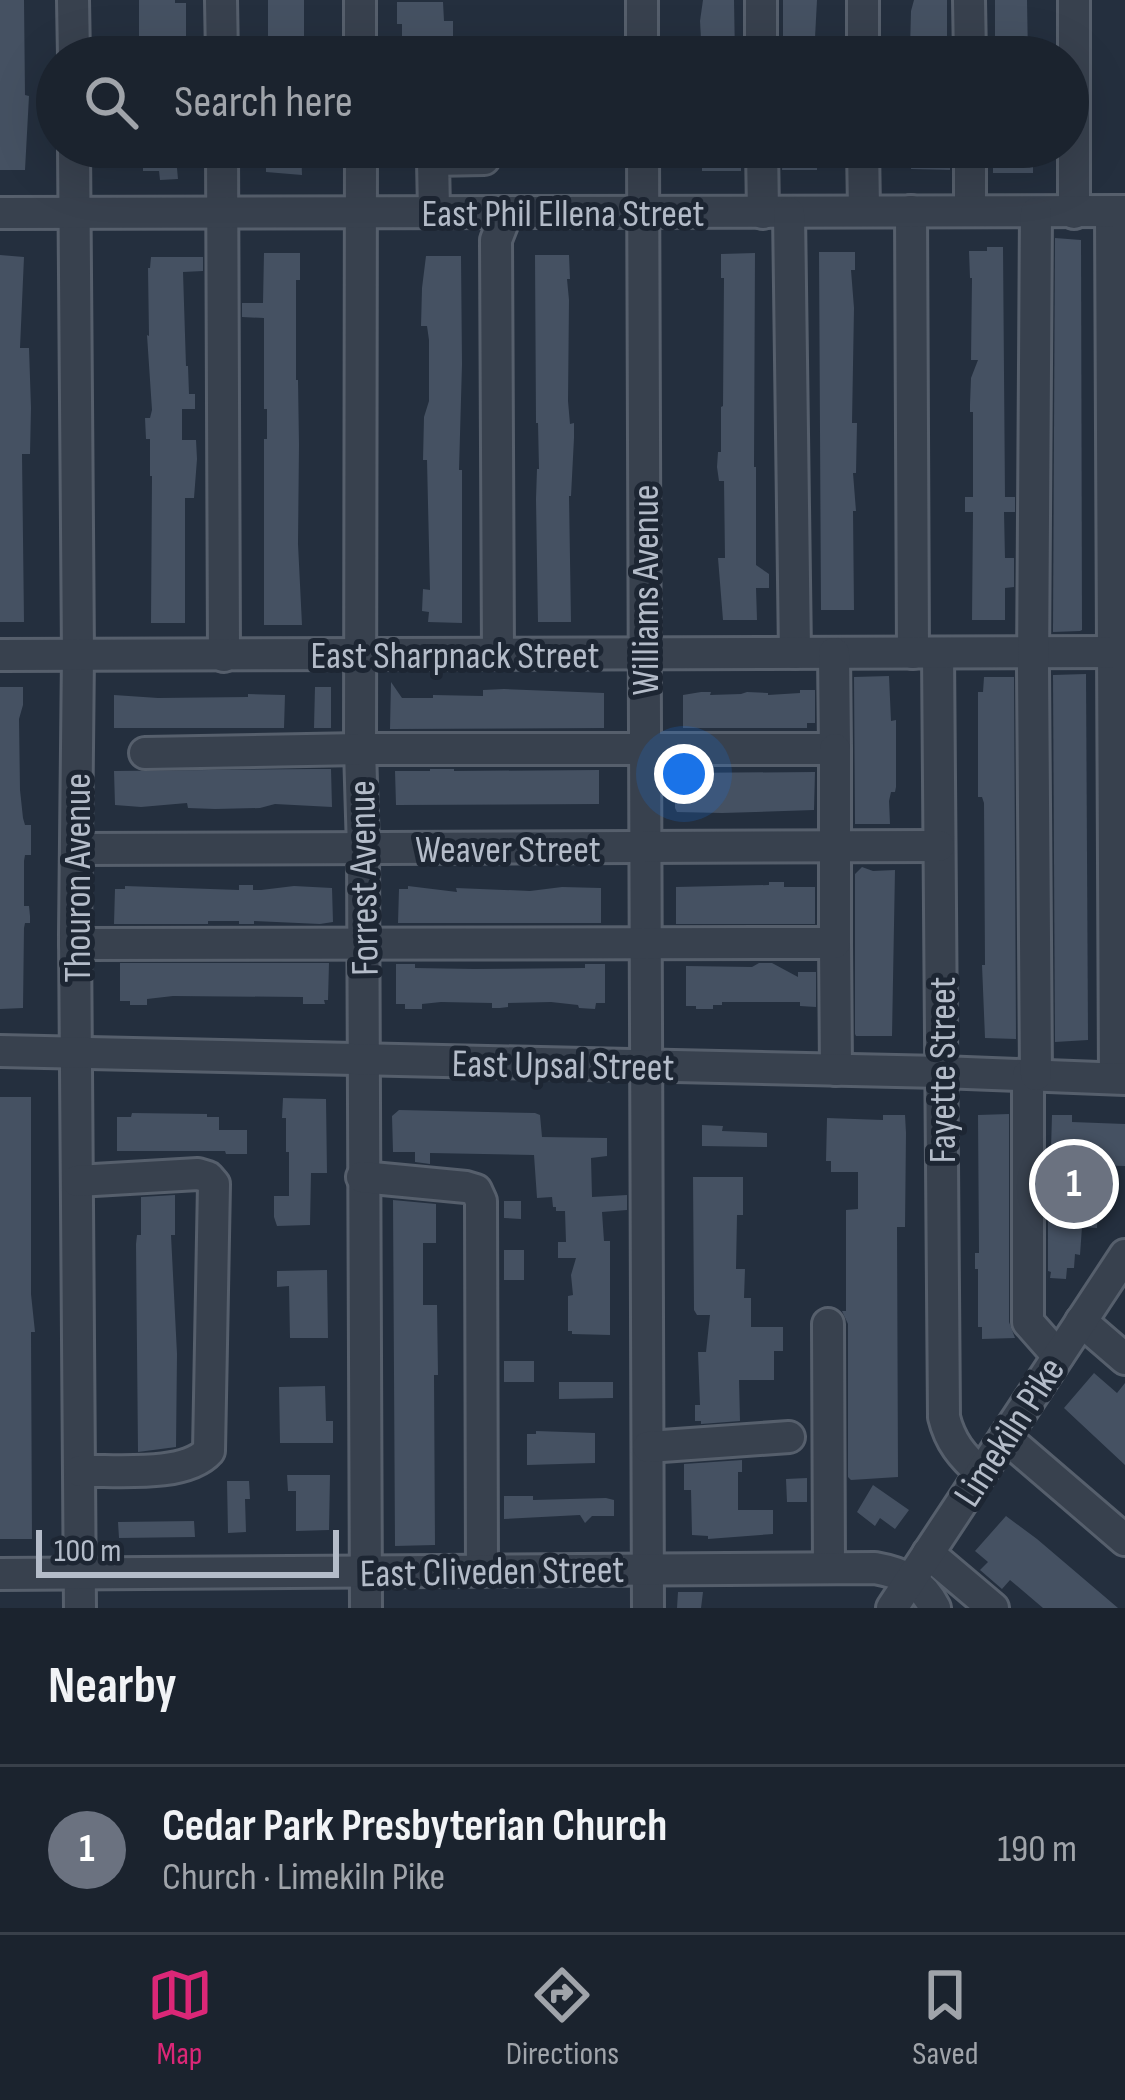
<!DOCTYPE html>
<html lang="en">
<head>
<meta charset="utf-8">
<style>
	body { margin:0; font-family:"Sofia Sans Condensed",sans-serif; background:#242b36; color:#f1f3f6 }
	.scale { position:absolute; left:36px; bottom:30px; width:303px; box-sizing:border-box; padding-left:12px; border:6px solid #b4bcc9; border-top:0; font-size:33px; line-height:42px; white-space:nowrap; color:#b4bcc9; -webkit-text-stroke:9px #1d2633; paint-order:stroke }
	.you { position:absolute; left:684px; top:774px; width:42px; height:42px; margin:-30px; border:9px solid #fff; border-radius:50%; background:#1a73e8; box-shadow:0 0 0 18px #1a73e833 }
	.badge { display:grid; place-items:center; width:78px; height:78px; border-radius:50%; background:#db2777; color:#fff; font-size:39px; font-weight:700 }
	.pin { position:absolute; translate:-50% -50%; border:6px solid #fff; box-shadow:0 3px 12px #0006 }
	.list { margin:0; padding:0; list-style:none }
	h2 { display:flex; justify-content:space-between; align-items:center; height:156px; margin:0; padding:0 48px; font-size:51px }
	h2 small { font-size:39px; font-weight:400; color:#a0a4aa }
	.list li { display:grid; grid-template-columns:78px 1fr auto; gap:36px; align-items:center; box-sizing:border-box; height:168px; padding:0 48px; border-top:3px solid #39404a }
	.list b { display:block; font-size:45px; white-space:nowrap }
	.list p { margin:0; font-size:39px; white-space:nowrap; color:#a0a4aa }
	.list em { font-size:39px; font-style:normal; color:#a0a4aa }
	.icon { flex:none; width:66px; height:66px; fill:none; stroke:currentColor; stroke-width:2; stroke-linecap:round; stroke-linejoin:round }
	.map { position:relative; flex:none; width:1125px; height:1608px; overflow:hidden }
	.search { position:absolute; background:#1b232e; box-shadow:0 12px 48px #0002; left:36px; right:36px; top:36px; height:132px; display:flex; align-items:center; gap:30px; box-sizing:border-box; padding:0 42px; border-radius:66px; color:#a0a4aa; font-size:45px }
	.sheet { height:324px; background:#1b232e }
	nav { display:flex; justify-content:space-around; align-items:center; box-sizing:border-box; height:168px; border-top:3px solid #39404a; background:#1b232e; font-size:33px; color:#a0a4aa }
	nav a { display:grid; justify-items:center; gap:6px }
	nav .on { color:#db2777 }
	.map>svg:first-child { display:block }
	.building { fill:#455162 }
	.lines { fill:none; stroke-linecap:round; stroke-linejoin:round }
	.minor-casing { stroke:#565f6c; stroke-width:36 }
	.minor { stroke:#38414e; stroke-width:30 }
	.labels { text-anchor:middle; stroke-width:10; stroke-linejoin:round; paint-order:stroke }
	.street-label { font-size:39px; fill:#b4bcc9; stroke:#1d2633 }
</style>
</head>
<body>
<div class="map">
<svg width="1125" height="1608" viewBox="0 0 1125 1608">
	<rect width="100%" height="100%" fill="#242f3e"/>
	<g class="building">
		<path d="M0 0H24L25 95 29 96 25 170H0Z"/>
		<path d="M139 0H175V3H186V51H175V57H143L141 41H139Z"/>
		<path d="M268 0H304V42H300V57H268Z"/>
		<path d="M703 0H734L735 57H702L700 21Z"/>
		<path d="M783 0H817L814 57H783Z"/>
		<path d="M914 0H947V57H914V49H910L911 11Z"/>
		<path d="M995 0H1027L1028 57H995Z"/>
		<path d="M397 2H443L444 21H453V57H402V24H397Z"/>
		<path d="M143 147H175L178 179 160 180 159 171H143Z"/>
		<path d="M269 147H301L302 175 266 172V153H269Z"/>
		<path d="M702 147H735V151H741V171H702Z"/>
		<path d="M784 147H817V170H782Z"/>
		<path d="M913 147H945V150H950V170L911 169Z"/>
		<path d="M996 147H1028V153H1033V173H993V154H996Z"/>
		<path d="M1055 238 1081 240 1082 630 1080 631 1053 632Z"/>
		<path d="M987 247H1003L1005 497H1015V512H1004L1005 558H1014V587L1005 588V620H972L973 512H965V497H973V412H970V404L971 378 978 360H971L972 278H970L969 251H987Z"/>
		<path d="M819 252H855V270H851L854 308 852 423H857L856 473H853L856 511H853L854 610H821Z"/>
		<path d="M264 253H300V280H296V380H298L299 445 298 544 302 625H264V439H267V409H264V318L242 317V303H263Z"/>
		<path d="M755 253 754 467H756V565L769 574V588H756L757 620H723L718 558H725L724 481H719L717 467 718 452H721V407L723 406 724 278H721V254Z"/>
		<path d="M0 255 24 257 20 348H29L31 408 30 454H22L24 622H0Z"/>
		<path d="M535 255H569L570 279H567L569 300 568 401 570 424 574 423V438L571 496H569L571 622H538L536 499 537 469H539L538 423H536Z"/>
		<path d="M426 256H461L462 364 459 470H462V623L428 622 429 612 422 611 423 589 430 590 427 460H423L424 417 429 401V340L427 326H421L422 288Z"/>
		<path d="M151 257H203V271L183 272 186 366H188L189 394H195V409H182V440H196L197 459 194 498H185V623H151L152 476H150V439H146L145 418H150L152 410 147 335 149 336 148 268H150Z"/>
		<path d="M1086 674 1088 1040 1055 1042 1053 675Z"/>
		<path d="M889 676 891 721 896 720V787L895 792H891L889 801 890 824H855L854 677Z"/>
		<path d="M984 677H1014L1016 1039 985 1038 982 965H985L984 803 982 797H978V692H983Z"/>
		<path d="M391 682 402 698H433V695L483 696V690L504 689 604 693V728L390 729Z"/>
		<path d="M0 687H23V705L19 719 20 790 23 818 25 825H31V855H25L24 861V906H29L30 916V923H25L24 928 23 1008 0 1009Z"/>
		<path d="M315 687H331V728H314Z"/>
		<path d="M800 690H815V723H807V728H683V695L701 692H711L710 695 741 694 747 692 768 693V695L800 693Z"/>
		<path d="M248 694 285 695 284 728H114V695L158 698 248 697Z"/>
		<path d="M314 769H331L332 807 275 804 260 808 215 809 188 808 187 803 141 807 115 805 114 771Z"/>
		<path d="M430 769H454V771L599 770V804L396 805 395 771H430Z"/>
		<path d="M815 772 814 810 722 813 677 812 675 808V773Z"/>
		<path d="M862 867 873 871 895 870 892 1036H856L855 1034V874Z"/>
		<path d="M769 882H784V887H815V924H676V887L769 885Z"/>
		<path d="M239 885H253V890H261L294 886 332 888 333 922 320 924 254 921V924H239V921H208V924H114L115 889H125V886L239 890Z"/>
		<path d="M408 886 457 892 456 888 530 891 562 887 601 888V923H398L399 889H408Z"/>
		<path d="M120 963H329L328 1000H324L325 1004H303V997L173 996 147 999V1005H130V1001H120Z"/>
		<path d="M759 963H772L798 977V972H816V1007L800 1006V1002H722V1005H713V1009H696V1006H686V966L752 967Z"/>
		<path d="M396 964H415V968L474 969 585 968V964H605V1003H596L595 1009 579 1008 578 1005 551 1002 508 1003V1007L500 1008H492V1003L441 1002 422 1004V1009H405V1004H396Z"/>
		<path d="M0 1097H31V1294L35 1332H31L32 1539H0Z"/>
		<path d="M283 1098 326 1099 327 1173H311L310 1225 277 1226 274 1217V1196H289V1152H286V1118H282Z"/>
		<path d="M399 1110 535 1113 540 1115 542 1137 607 1138V1156L591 1158 592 1197 627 1195V1210L602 1212 604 1241H610V1335L572 1334V1331H568V1296L573 1295 571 1275 576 1258H558V1242H566L565 1211H556V1207H553L552 1197 537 1198 534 1155 430 1153V1164L415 1162V1152H393L392 1116Z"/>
		<path d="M132 1113 207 1114V1117H219V1130H247V1154H226L225 1151H117V1117H131Z"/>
		<path d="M1009 1114V1322L1015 1338 982 1339V1327H978V1269H975V1253H979L978 1115Z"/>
		<path d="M883 1115H905L906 1133 905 1227H897L898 1477 851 1480 848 1477V1324L842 1311H846V1210L858 1209V1172H831V1161H826L827 1118 883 1120Z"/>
		<path d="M1052 1115H1072V1122L1125 1124V1166L1089 1165 1088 1202H1098L1097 1228 1082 1227 1080 1255 1075 1254 1074 1268H1067L1066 1279 1050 1278 1051 1272 1048 1271V1219L1054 1218V1212H1060L1061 1166H1048V1149H1051Z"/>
		<path d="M702 1125 723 1126 722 1131 767 1133V1147L702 1146Z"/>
		<path d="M693 1177H743V1215H737L736 1269H745L744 1298H751V1327H783V1351H774V1380H739L740 1421 701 1424V1421H695V1405H700L698 1352H706L710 1315H697L694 1310Z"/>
		<path d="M175 1195V1235H171L177 1354 176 1447 138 1452 136 1244 137 1235H141V1197Z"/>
		<path d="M393 1200 436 1204V1243H423V1305H437L438 1375H434L435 1545 395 1546Z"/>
		<path d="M504 1201H521V1219L504 1218Z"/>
		<rect x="504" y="1250" width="20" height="30"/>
		<path d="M327 1270 328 1338H290L289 1286 277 1287V1271Z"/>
		<rect x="504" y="1361" width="30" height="21"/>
		<path d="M1094 1373 1117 1393 1125 1383V1465L1064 1408Z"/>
		<path d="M559 1382H613V1398L559 1399Z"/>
		<path d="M325 1386 326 1421H333V1443H280L279 1387Z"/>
		<path d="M536 1431 595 1433V1463L527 1465V1434H536Z"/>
		<path d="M742 1460V1472H738V1510H773V1534L708 1539V1536L692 1535 691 1490H684V1464Z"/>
		<path d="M287 1475H330L329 1530 296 1531V1491H288Z"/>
		<path d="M807 1478V1502H787L786 1479Z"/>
		<path d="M227 1481H249L250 1499H245L246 1532 228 1533Z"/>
		<path d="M873 1485 909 1510 895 1529 880 1518 875 1526 857 1512Z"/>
		<path d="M504 1496H533V1500L606 1498 614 1500V1516H592L585 1523 580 1515 504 1519Z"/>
		<path d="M1006 1516 1037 1539 1118 1608H1043L1010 1580 1002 1589 980 1570 988 1562 975 1551Z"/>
		<path d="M194 1521 195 1537 119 1538 118 1522Z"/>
		<path d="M678 1592H703L701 1608H677Z"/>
	</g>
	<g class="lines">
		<defs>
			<g id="minor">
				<path d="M73 0 74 57"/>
				<path d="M221 0 222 57"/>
				<path d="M360 0V57"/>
				<path d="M642 0V57"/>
				<path d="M761 0V57"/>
				<path d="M863 0V57"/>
				<path d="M969 0 970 57"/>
				<path d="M1074 0V213"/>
				<path d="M74 147 78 655 75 935 80 1608"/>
				<path d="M222 147 224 656"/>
				<path d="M361 147 360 749 363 849 366 1608"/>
				<path d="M643 147 648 1608"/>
				<path d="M762 147 763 213"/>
				<path d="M863 147 864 210"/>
				<path d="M970 147V211"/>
				<path d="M434 211 433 160 484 159"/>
				<path d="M911 211 913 653"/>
				<path d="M1111 212 1115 1078"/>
				<path d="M0 213 1125 211"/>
				<path d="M789 213 795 653"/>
				<path d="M938 653 944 1417C950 1442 962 1456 981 1473"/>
				<path d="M498 654 496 240 507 212"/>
				<path d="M0 655 1125 652"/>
				<path d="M145 753 360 749H835L834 653"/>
				<path d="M77 849 939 846"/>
				<path d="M835 943 836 1070"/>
				<path d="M75 944 835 943V749"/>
				<path d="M0 1051 941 1072 1125 1079"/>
				<path d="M1028 1075V1322L1058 1356"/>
				<path d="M1036 1075 1033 668 1036 213"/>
				<path d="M362 1177 466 1187 476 1190 481 1201 482 1571"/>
				<path d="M77 1181 198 1174 208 1177 214 1184 209 1451C185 1478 115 1470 80 1471"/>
				<path d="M1081 1321 1125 1359"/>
				<path d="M828 1324 829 1568"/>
				<path d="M1005 1437 1125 1540"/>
				<path d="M648 1447 789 1437"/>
				<path d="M928 1553 993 1608"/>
				<path d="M0 1574 875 1568C903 1573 922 1582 935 1608"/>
				<path d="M892 1608 1125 1255"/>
			</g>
		</defs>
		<use href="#minor" class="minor-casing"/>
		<use href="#minor" class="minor"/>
	</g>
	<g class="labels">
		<g class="street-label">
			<text x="563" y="226">East Phil Ellena Street</text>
			<text transform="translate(644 590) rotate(-90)" y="14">Williams Avenue</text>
			<text x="455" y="668">East Sharpnack Street</text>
			<text x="508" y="862">Weaver Street</text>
			<text transform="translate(76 878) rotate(-90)" y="14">Thouron Avenue</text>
			<text transform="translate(362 878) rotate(-91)" y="14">Forrest Avenue</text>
			<text transform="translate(563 1064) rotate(1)" y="14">East Upsal Street</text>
			<text transform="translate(941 1070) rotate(-90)" y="14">Fayette Street</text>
			<text transform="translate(1008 1431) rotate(-57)" y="14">Limekiln Pike</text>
			<text transform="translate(492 1570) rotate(-1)" y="14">East Cliveden Street</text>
		</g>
	</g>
</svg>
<div class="scale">100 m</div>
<div class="you"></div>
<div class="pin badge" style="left:1074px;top:1184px;background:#6b7280">1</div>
<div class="search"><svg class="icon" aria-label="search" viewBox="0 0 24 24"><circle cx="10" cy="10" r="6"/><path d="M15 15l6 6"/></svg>Search here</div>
</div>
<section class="sheet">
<h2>Nearby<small></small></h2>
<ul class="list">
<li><span class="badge" style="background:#6b7280">1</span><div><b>Cedar Park Presbyterian Church</b><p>Church · Limekiln Pike</p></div><em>190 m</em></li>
</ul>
</section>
<nav>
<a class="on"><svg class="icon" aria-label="map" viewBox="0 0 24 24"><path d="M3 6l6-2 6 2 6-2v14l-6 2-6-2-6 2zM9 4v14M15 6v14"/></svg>Map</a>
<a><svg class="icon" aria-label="directions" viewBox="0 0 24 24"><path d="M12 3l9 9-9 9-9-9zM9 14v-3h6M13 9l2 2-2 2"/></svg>Directions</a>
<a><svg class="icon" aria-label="saved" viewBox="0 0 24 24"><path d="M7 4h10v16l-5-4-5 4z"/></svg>Saved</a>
</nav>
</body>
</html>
